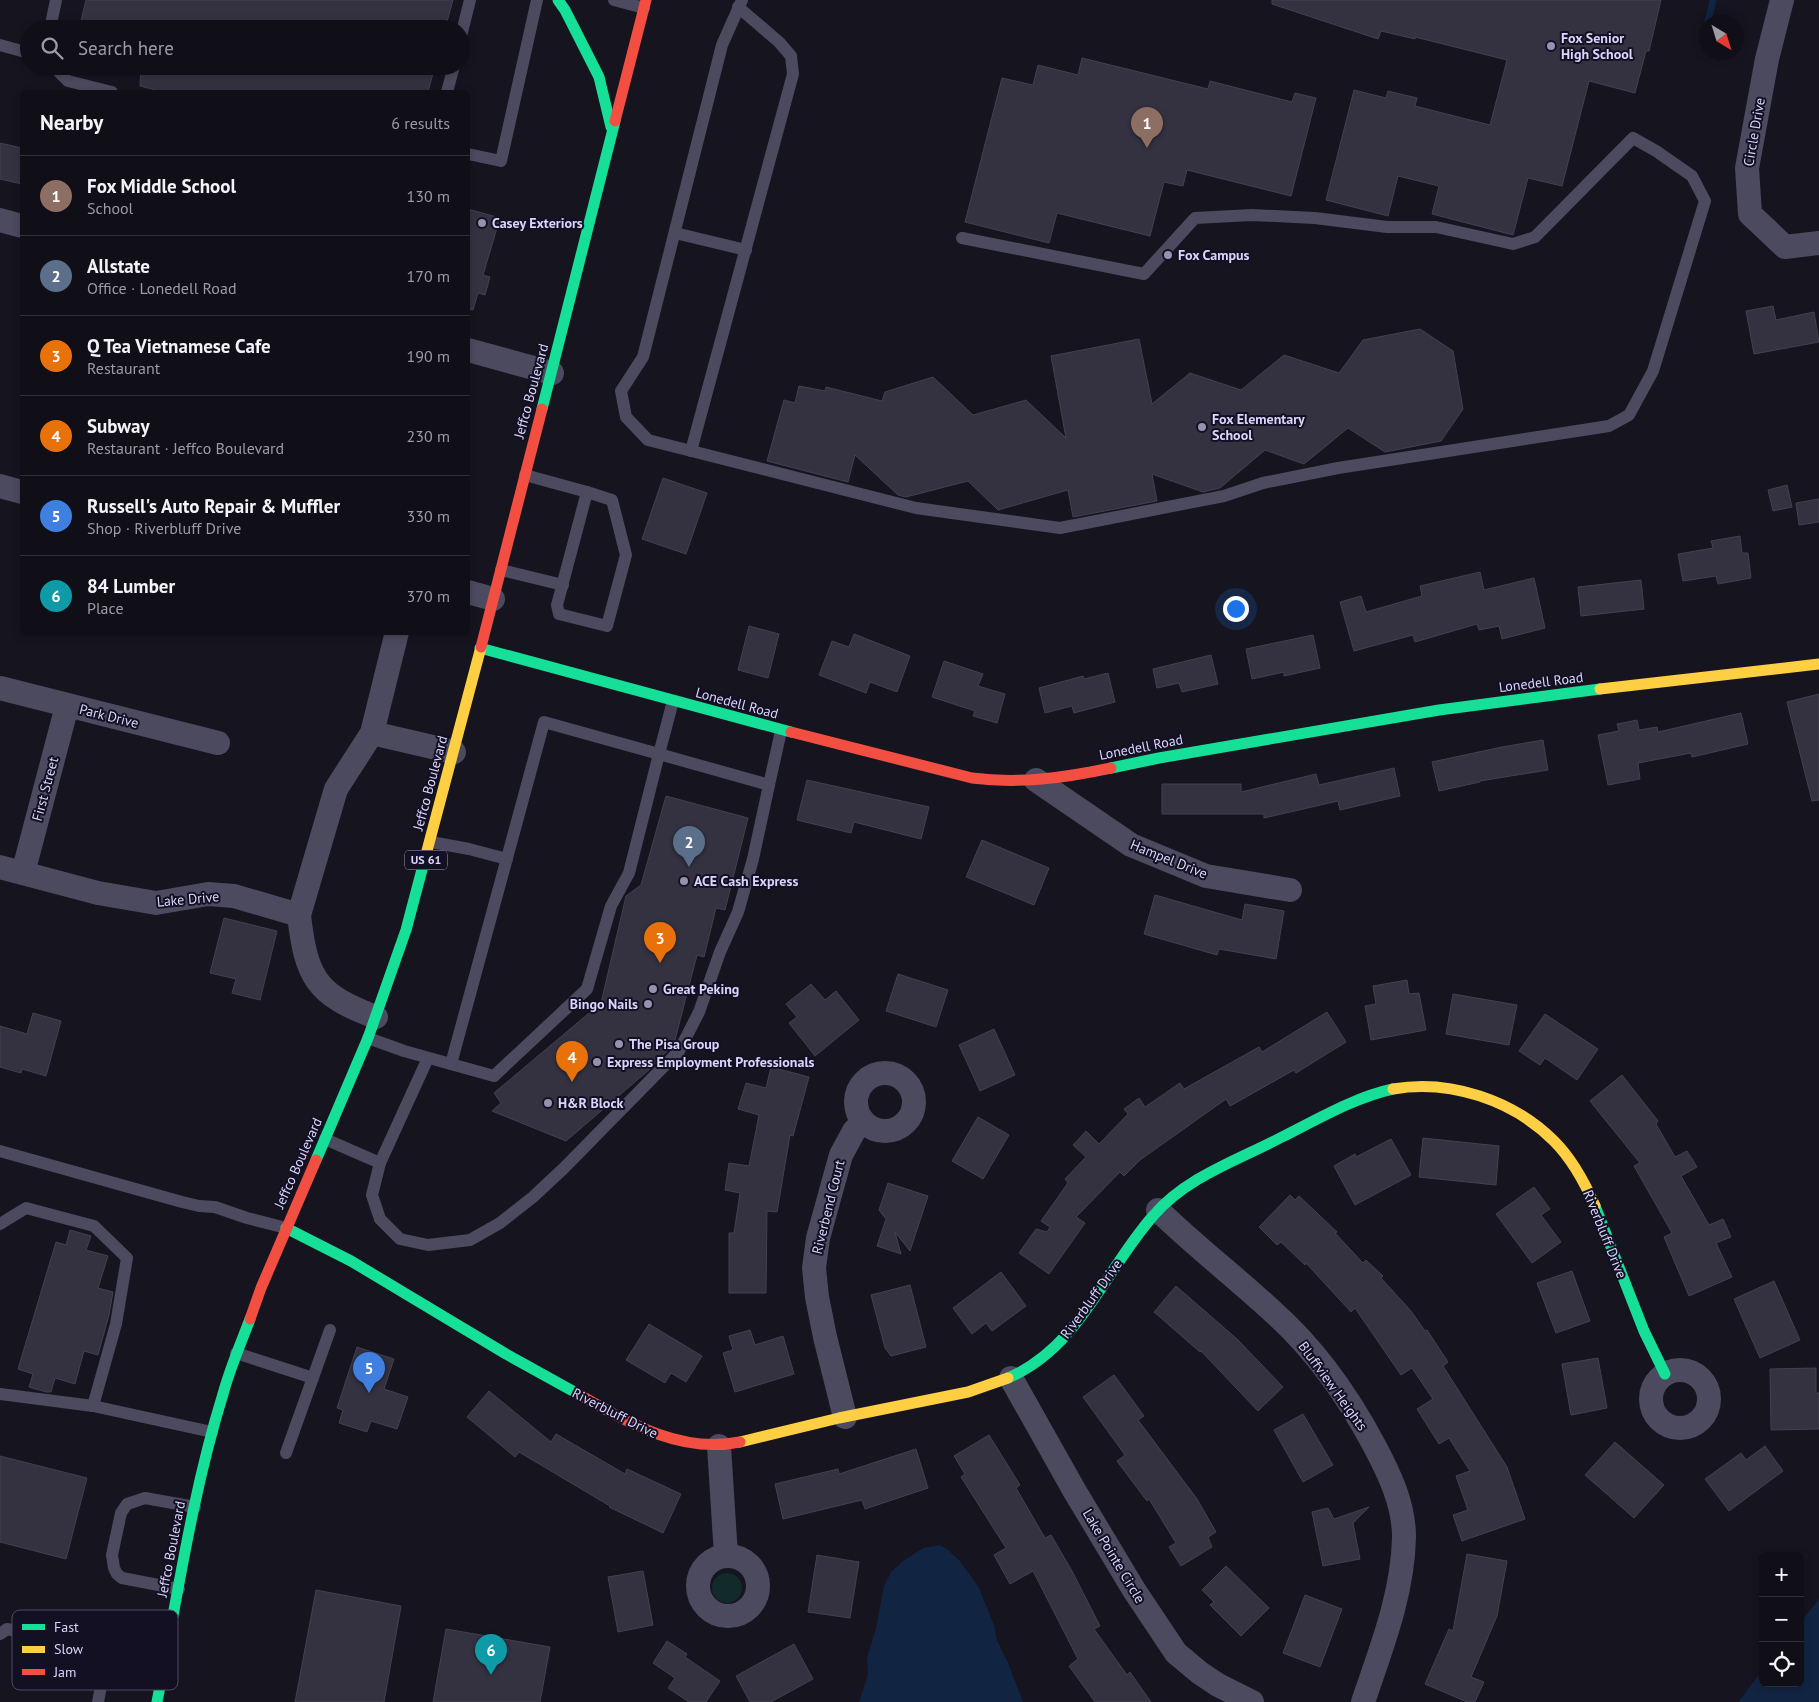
<!DOCTYPE html>
<html lang="en">
<head>
<meta charset="utf-8">
<style>
	body { margin:0; font-family:"PT Sans",sans-serif; background:#191820; color:#f1f3f6 }
	.controls { position:absolute; right:15px; bottom:15px; display:grid; overflow:hidden; border-radius:8px; box-shadow:0 2px 8px #0003 }
	.controls button { width:45px; height:45px; display:grid; place-items:center; padding:0; border:0; border-bottom:1px solid #302f36; background:#100f17; color:#f1f3f6; font:25px sans-serif }
	.compass { position:absolute; left:1699px; top:15px; width:45px; height:45px; border-radius:50%; background:#100f17; box-shadow:0 2px 8px #0003; rotate:142deg }
	.you { position:absolute; left:1235px; top:608px; width:18px; height:18px; margin:-12px; border:4px solid #fff; border-radius:50%; background:#1a73e8; box-shadow:0 0 0 8px #1a73e833 }
	.badge { display:grid; place-items:center; width:32px; height:32px; border-radius:50%; background:#1a73e8; color:#fff; font-size:16px; font-weight:700 }
	.pin { position:absolute; translate:-50% -41px; filter:drop-shadow(0 1px 2px #0008) }
	.pin::after { content:''; position:absolute; top:26px; width:18px; height:15px; background:inherit; clip-path:polygon(0 0,100% 0,50% 100%) }
	.list { margin:0; padding:0; list-style:none }
	h2 { display:flex; justify-content:space-between; align-items:center; height:65px; margin:0; padding:0 20px; font-size:21px }
	h2 small { font-size:16px; font-weight:400; color:#9c9ca1 }
	.list li { display:grid; grid-template-columns:32px 1fr auto; gap:15px; align-items:center; box-sizing:border-box; height:80px; padding:0 20px; border-top:1px solid #302f36 }
	.list b { display:block; font-size:19px; white-space:nowrap }
	.list p { margin:0; font-size:16px; white-space:nowrap; color:#9c9ca1 }
	.list em { font-size:16px; font-style:normal; color:#9c9ca1 }
	.icon { flex:none; width:28px; height:28px; fill:none; stroke:currentColor; stroke-width:2; stroke-linecap:round; stroke-linejoin:round }
	.map { position:relative; flex:none; width:1819px; height:1702px; overflow:hidden }
	.search { position:absolute; background:#100f17; box-shadow:0 2px 8px #0003; left:20px; top:20px; width:450px; height:55px; display:flex; align-items:center; gap:12px; box-sizing:border-box; padding:0 18px; border-radius:28px; color:#9c9ca1; font-size:19px }
	.panel { position:absolute; background:#100f17; box-shadow:0 2px 8px #0003; left:20px; top:90px; width:450px; height:545px; border-radius:8px }
	.map>svg:first-child { display:block }
	.green { fill:#132a2a }
	.water { fill:#112442 }
	.lines { fill:none; stroke-linecap:round; stroke-linejoin:round }
	.stream { stroke:#112442; stroke-width:7 }
	.building { fill:#343241; stroke:#434052 }
	.lane { stroke:#4b4a5f; stroke-width:12 }
	.street { stroke:#4b4a5f; stroke-width:24 }
	.fast { stroke:#16e098; stroke-width:11 }
	.slow { stroke:#ffcf43; stroke-width:11 }
	.jam { stroke:#f24e42; stroke-width:11 }
	.poi-dot { fill:#9591af; stroke:#131023; stroke-width:2 }
	.labels { text-anchor:middle; stroke-width:4; stroke-linejoin:round; paint-order:stroke }
	.shield { fill:#131023; stroke:#9e9abb; stroke-width:1 }
	.shield-label { font-size:12px; font-weight:bold; fill:#d9d5fc }
	.poi-label { font-size:14px; font-weight:bold; fill:#d9d5fc; stroke:#131023; text-anchor:start }
	.street-label { font-size:14px; fill:#d9d5fc; stroke:#131023 }
	.key { fill:#131023; stroke:#4e4b64; stroke-width:1 }
	.key-label { font-size:14px; fill:#d9d5fc }
</style>
</head>
<body>
<div class="map">
<svg width="1819" height="1702" viewBox="0 0 1819 1702">
	<rect width="100%" height="100%" fill="#16141f"/>
	<circle class="green" cx="727" cy="1588" r="15"/>
	<g class="water">
		<path d="M940 1545 947 1549 959 1560 978 1586 994 1625 997 1641 1008 1663 1023 1702H859L868 1675 867 1658 876 1628 884 1586 891 1572 903 1561 923 1548Z"/>
		<path d="M1819 1599V1702H1738L1763 1670V1683H1800V1623Z"/>
	</g>
	<g class="lines">
		<path class="stream" d="M1708 22 1713 0"/>
	</g>
	<g class="building">
		<path d="M86 0H453L445 29H79Z"/>
		<path d="M1272 0H1661L1649 51H1646L1635 93 1589 81 1562 186 1528 178 1513 235 1432 214 1439 186 1398 176 1388 216 1326 200 1354 90 1386 98 1388 91 1417 98 1415 106 1490 125 1507 60 1415 37V39L1381 31 1378 39 1272 4Z"/>
		<path d="M1082 58 1208 89 1210 81 1292 102 1295 93 1316 98 1291 196 1187 170 1183 186 1164 182 1150 236 1057 213 1049 243 965 222 1002 78 1033 85 1038 65 1078 75Z"/>
		<path d="M141 66H435L428 92H164L140 86Z"/>
		<path d="M0 143 22 148V184L0 179Z"/>
		<path d="M468 209 500 218 483 275 490 277 485 295 478 293 473 310 468 309Z"/>
		<path d="M1773 306 1776 320 1814 312 1819 342 1754 354 1746 311Z"/>
		<path d="M1420 329 1453 351 1463 409 1441 441 1385 452 1348 428 1304 464 1265 450 1220 488 1203 492 1152 474 1157 501 1073 517 1068 490 998 510 968 481 906 497 898 495 855 455 848 482 767 461 784 400 795 403 799 386 825 391 826 387 882 401 885 392 933 377 973 415 1026 400 1066 438 1051 356 1139 339 1152 404 1190 373 1241 390 1284 355 1339 373 1363 340Z"/>
		<path d="M663 478 707 493 686 554 642 539Z"/>
		<path d="M1787 485 1792 507 1773 511 1768 490Z"/>
		<path d="M1819 499V522L1799 525 1796 503Z"/>
		<path d="M1740 536 1742 553H1748L1751 578 1718 584 1716 576 1683 581 1678 554 1713 548 1711 541Z"/>
		<path d="M1480 572 1484 590 1534 578 1545 628 1502 639 1499 626 1479 630 1477 624 1415 642 1413 635 1354 651 1340 602 1361 596 1366 612 1422 596 1420 586Z"/>
		<path d="M1641 580 1644 609 1581 616 1578 587Z"/>
		<path d="M749 626 779 634 768 678 738 670Z"/>
		<path d="M854 634 910 656 897 692 870 682 866 693 819 675 832 641 849 647Z"/>
		<path d="M1313 635 1320 668 1284 676V672L1252 679 1246 649Z"/>
		<path d="M1211 655 1218 684 1182 692 1179 683 1157 688 1153 669Z"/>
		<path d="M944 661 983 674 978 686 1005 694 997 723 973 716 975 711 932 697Z"/>
		<path d="M1108 673 1115 702 1074 713 1072 706 1045 713 1039 688 1083 676 1084 679Z"/>
		<path d="M1819 694V800L1812 801 1787 702Z"/>
		<path d="M1741 713 1748 744 1692 757 1691 753 1638 763 1640 779 1608 785 1598 735 1619 731 1617 724 1637 720 1639 730 1657 727 1658 732Z"/>
		<path d="M1543 740 1548 770 1480 781V782L1439 791 1432 762 1502 747Z"/>
		<path d="M1394 768 1400 796 1340 810 1338 801 1264 818V814H1162V784H1241V792L1316 774 1319 785Z"/>
		<path d="M807 780 929 807 921 839 854 822 851 833 797 820Z"/>
		<path d="M666 796 748 818 725 910 716 908 704 957 697 955 675 1040 672 1046 650 1069 566 1141 492 1111 501 1103 494 1093 601 1003 626 896 641 885Z"/>
		<path d="M982 840 1049 868 1034 905 966 877Z"/>
		<path d="M1155 895 1242 920 1245 904 1284 911 1276 959 1219 949 1217 955 1144 934Z"/>
		<path d="M224 918 277 931 260 1000 232 993 236 979 210 973Z"/>
		<path d="M898 974 948 990 936 1027 886 1011Z"/>
		<path d="M1407 980 1409 994 1419 993 1426 1030 1371 1040 1365 1006 1376 1004 1373 986Z"/>
		<path d="M811 984 825 1000 836 991 859 1020 815 1056 789 1023 797 1017 786 1004Z"/>
		<path d="M1453 994 1517 1005 1509 1045 1446 1034Z"/>
		<path d="M1327 1012 1346 1042 1296 1073 1294 1070 1230 1106 1226 1099 1140 1160 1124 1176 1120 1172 1076 1217 1085 1223 1049 1274 1019 1253 1036 1229 1047 1232 1050 1227 1041 1221 1068 1183 1065 1179 1086 1157 1073 1145 1086 1131 1099 1144 1128 1114 1124 1109 1139 1098 1145 1107 1180 1083 1184 1089 1259 1047 1262 1052Z"/>
		<path d="M33 1013 61 1021 46 1076 22 1069 21 1073 0 1067V1026L27 1034Z"/>
		<path d="M1545 1014 1598 1049 1577 1080 1545 1058 1540 1065 1519 1051Z"/>
		<path d="M994 1029 1015 1075 980 1091 959 1045Z"/>
		<path d="M771 1067 809 1077 793 1136 790 1135 777 1212 767 1211 766 1293H729V1233H734L740 1193 725 1190 729 1163 749 1166 759 1115 738 1109 746 1083 766 1088Z"/>
		<path d="M1622 1075 1658 1121 1656 1124 1675 1157 1687 1151 1697 1167 1681 1176 1709 1225 1723 1219 1731 1237 1716 1243 1732 1277 1689 1296 1664 1237 1672 1233 1634 1166 1640 1163 1590 1101Z"/>
		<path d="M978 1117 1009 1135 983 1179 952 1161Z"/>
		<path d="M1423 1138 1499 1146 1496 1185 1419 1177Z"/>
		<path d="M1391 1139 1411 1175 1355 1205 1334 1166 1355 1154 1356 1157Z"/>
		<path d="M888 1183 928 1196 910 1251 895 1232 901 1254 877 1246 886 1219 879 1210Z"/>
		<path d="M1534 1187 1550 1209 1541 1215 1561 1242 1532 1263 1496 1214Z"/>
		<path d="M1290 1195 1295 1200 1299 1196 1337 1232 1335 1233 1363 1263 1366 1260 1383 1276 1381 1278 1411 1311 1425 1331 1427 1330 1448 1362 1443 1366 1507 1467 1525 1519 1462 1541 1453 1515 1468 1510 1456 1476 1470 1471 1449 1438 1439 1444 1417 1409 1433 1399 1412 1368 1401 1375 1355 1308 1351 1312 1306 1263 1305 1265 1281 1242 1277 1245 1259 1227Z"/>
		<path d="M70 1230 91 1236 86 1250 108 1256 98 1288 113 1292 109 1315 98 1355 84 1351 75 1384 55 1378 51 1392H46L29 1387 33 1374 18 1369 56 1242 66 1245Z"/>
		<path d="M1572 1271 1590 1321 1556 1333 1537 1283Z"/>
		<path d="M1001 1272 1026 1306 992 1331 986 1323 972 1334 953 1308Z"/>
		<path d="M1774 1281 1800 1340 1760 1358 1734 1299Z"/>
		<path d="M910 1285 926 1347 891 1356 885 1348 871 1295Z"/>
		<path d="M1176 1286 1237 1339 1283 1387 1258 1411 1201 1351 1200 1352 1154 1312Z"/>
		<path d="M649 1324 702 1356 686 1382 671 1373 665 1383 626 1360Z"/>
		<path d="M750 1330 755 1345 783 1336 794 1374 735 1392 723 1353 733 1350 729 1336Z"/>
		<path d="M357 1347 394 1359 384 1389 408 1397 397 1429 371 1421 367 1432 339 1423 343 1410 337 1408Z"/>
		<path d="M1598 1358 1607 1408 1571 1415 1562 1364Z"/>
		<path d="M1816 1368V1393H1819V1429L1771 1430 1770 1369Z"/>
		<path d="M1114 1375 1144 1416 1138 1420 1197 1499 1216 1532 1208 1537 1212 1547 1181 1566 1169 1547 1176 1543 1149 1499 1147 1501 1117 1461 1125 1455 1083 1397Z"/>
		<path d="M489 1391 551 1442 556 1434 625 1474 627 1469 681 1494 663 1533 609 1507 610 1506 519 1452 515 1457 467 1417Z"/>
		<path d="M1303 1414 1333 1465 1303 1482 1274 1430Z"/>
		<path d="M989 1435 1020 1485 1016 1488 1045 1538 1051 1535 1072 1571 1100 1626 1094 1629 1127 1675 1130 1672 1151 1702H1095L1069 1666 1078 1659 1033 1571 1010 1584 994 1555 1006 1548 961 1477 965 1474 954 1456Z"/>
		<path d="M1615 1442 1664 1485 1634 1518 1585 1475Z"/>
		<path d="M1765 1446 1783 1471 1729 1511 1705 1479 1741 1453 1746 1460Z"/>
		<path d="M916 1449 928 1488 865 1509 862 1500 783 1519 775 1484 838 1469 839 1474Z"/>
		<path d="M0 1456 87 1478 66 1559 0 1542Z"/>
		<path d="M1369 1507 1353 1523 1360 1559 1323 1566 1312 1512 1328 1508 1334 1519Z"/>
		<path d="M1467 1554 1507 1561 1497 1616 1471 1677 1484 1682 1475 1702H1467L1425 1684 1449 1629 1453 1631Z"/>
		<path d="M817 1555 859 1562 850 1618 808 1612Z"/>
		<path d="M1226 1566 1269 1608 1241 1636 1210 1605 1214 1602 1202 1590Z"/>
		<path d="M643 1571 653 1625 618 1632 608 1577Z"/>
		<path d="M316 1590 401 1606 384 1702H295Z"/>
		<path d="M1305 1595 1342 1609 1320 1667 1283 1653Z"/>
		<path d="M446 1629 550 1647 540 1702H433Z"/>
		<path d="M667 1641 687 1654 685 1657 720 1681 706 1702H689L668 1688 675 1678 653 1663Z"/>
		<path d="M794 1644 813 1679 771 1702H750L736 1676Z"/>
	</g>
	<g class="lines">
		<g class="lane">
			<path d="M614 0 644 8"/>
			<path d="M742 0 722 45 643 357 621 391 626 417 648 440 916 508 1060 528 1224 496 1263 483 1338 468 1609 426 1629 415 1653 371 1705 201 1692 176 1656 151 1633 138 1535 237 1513 244 1436 227H1387L1315 218 1252 215 1195 218 1144 274 962 238"/>
			<path d="M50 29 56 0"/>
			<path d="M461 36 470 0"/>
			<path d="M0 45 29 53"/>
			<path d="M53 66 68 81 112 92"/>
			<path d="M447 92 454 66"/>
			<path d="M468 154 501 161 537 0"/>
			<path d="M675 233 746 250"/>
			<path d="M691 451 793 74 791 56 779 42 738 7"/>
			<path d="M525 475 587 492"/>
			<path d="M587 492 612 500 626 555 607 626 559 614 557 605Z"/>
			<path d="M501 570 563 585"/>
			<path d="M431 842 469 849 507 859"/>
			<path d="M368 1038 404 1051 494 1076 587 989 611 906 629 873 659 754 769 785 781 731"/>
			<path d="M428 1058 380 1163 372 1195 380 1219 400 1239 428 1245 470 1240 500 1223 533 1197 564 1168 679 1051 699 1012 720 952 738 912 753 859 769 785"/>
			<path d="M451 1064 544 722 659 754 673 701"/>
			<path d="M325 1139 380 1163"/>
			<path d="M0 1151 182 1202 199 1206 215 1207 247 1218 286 1228"/>
			<path d="M0 1224 26 1208 94 1226 127 1258 116 1324 93 1406"/>
			<path d="M236 1353 313 1378"/>
			<path d="M0 1394 93 1406 212 1432"/>
			<path d="M286 1453 330 1330"/>
			<path d="M179 1589 122 1578 117 1574 114 1568 112 1555 121 1513 127 1504 145 1498 195 1507"/>
			<path d="M0 1634 7 1629 164 1661"/>
			<path d="M98 1702 108 1649"/>
		</g>
		<g class="street">
			<path d="M1782 0 1767 59 1747 168 1750 214 1785 247 1819 243"/>
			<path d="M0 220 22 226"/>
			<path d="M468 350 552 373"/>
			<path d="M0 486 22 492"/>
			<path d="M468 592 493 599"/>
			<path d="M0 688 218 743"/>
			<path d="M372 733 454 752"/>
			<path d="M1036 780 1131 845 1206 876 1290 890"/>
			<path d="M0 867 98 893 156 903 208 894 234 896 299 915C306 976 315 995 376 1017"/>
			<path d="M23 873 67 706"/>
			<path d="M299 915 336 789 372 733 397 632"/>
			<circle cx="885" cy="1102" r="29"/>
			<path d="M1158 1210C1194 1245 1234 1276 1271 1310 1313 1347 1348 1396 1374 1445 1389 1473 1404 1504 1404 1537 1403 1594 1381 1649 1363 1702"/>
			<circle cx="1680" cy="1399" r="29"/>
			<path d="M1011 1378 1074 1490 1134 1590 1176 1653 1200 1673 1218 1685 1252 1702"/>
			<path d="M845 1417 825 1337 817 1297 814 1268 818 1238 841 1155 854 1131 863 1122"/>
			<path d="M719 1446 726 1556"/>
			<circle cx="728" cy="1586" r="30"/>
		</g>
		<g class="fast">
			<path d="M558 0 565 10 599 77 611 127"/>
			<path d="M542 409 615 121"/>
			<path d="M480 648 791 732"/>
			<path d="M1111 768 1159 758 1439 710 1600 689"/>
			<path d="M316 1160 368 1038 406 930 424 862"/>
			<path d="M1595 1206 1644 1331 1665 1374"/>
			<path d="M286 1228 351 1261 506 1354 580 1395"/>
			<path d="M1008 1378C1079 1348 1105 1270 1153 1216 1186 1177 1238 1160 1282 1137 1316 1120 1355 1097 1393 1089"/>
			<path d="M157 1702C177 1599 192 1494 223 1394 230 1368 241 1343 250 1319"/>
		</g>
		<g class="slow">
			<path d="M1600 689 1819 664"/>
			<path d="M424 862 481 647"/>
			<path d="M1393 1089C1450 1079 1513 1100 1554 1141 1572 1159 1585 1183 1595 1206"/>
			<path d="M740 1442 839 1418 968 1392 1008 1378"/>
		</g>
		<g class="jam">
			<path d="M615 121 646 0"/>
			<path d="M481 647 542 409"/>
			<path d="M791 732 972 778C1019 784 1064 778 1111 768"/>
			<path d="M250 1319 261 1288 316 1160"/>
			<path d="M580 1395C629 1423 681 1454 740 1442"/>
		</g>
	</g>
	<g class="poi-dot">
		<circle cx="1551" cy="46" r="5"/>
		<circle cx="482" cy="223" r="5"/>
		<circle cx="1168" cy="255" r="5"/>
		<circle cx="1202" cy="427" r="5"/>
		<circle cx="684" cy="881" r="5"/>
		<circle cx="653" cy="989" r="5"/>
		<circle cx="648" cy="1004" r="5"/>
		<circle cx="619" cy="1044" r="5"/>
		<circle cx="597" cy="1062" r="5"/>
		<circle cx="548" cy="1103" r="5"/>
	</g>
	<g class="labels">
		<rect class="shield" x="405" y="850.5" width="42" height="19" rx="4"/>
		<g class="shield-label">
			<text x="426" y="864">US 61</text>
		</g>
		<g class="poi-label">
			<text x="1561" y="43">Fox Senior<tspan x="1561" dy="16">High School</tspan></text>
			<text x="492" y="228">Casey Exteriors</text>
			<text x="1178" y="260">Fox Campus</text>
			<text x="1212" y="424">Fox Elementary<tspan x="1212" dy="16">School</tspan></text>
			<text x="694" y="886">ACE Cash Express</text>
			<text x="663" y="994">Great Peking</text>
			<text x="638" y="1009" text-anchor="end">Bingo Nails</text>
			<text x="629" y="1049">The Pisa Group</text>
			<text x="607" y="1067">Express Employment Professionals</text>
			<text x="558" y="1108">H&amp;R Block</text>
		</g>
		<g class="street-label">
			<text transform="translate(1754 132) rotate(-80)" y="5">Circle Drive</text>
			<text transform="translate(531 391) rotate(-75)" y="5">Jeffco Boulevard</text>
			<text transform="translate(1541 682) rotate(-7)" y="5">Lonedell Road</text>
			<text transform="translate(737 703) rotate(15)" y="5">Lonedell Road</text>
			<text transform="translate(109 716) rotate(14)" y="5">Park Drive</text>
			<text transform="translate(1141 747) rotate(-11)" y="5">Lonedell Road</text>
			<text transform="translate(430 783) rotate(-75)" y="5">Jeffco Boulevard</text>
			<text transform="translate(45 789) rotate(-75)" y="5">First Street</text>
			<text transform="translate(1169 859) rotate(22)" y="5">Hampel Drive</text>
			<text transform="translate(188 899) rotate(-5)" y="5">Lake Drive</text>
			<text transform="translate(298 1163) rotate(-66)" y="5">Jeffco Boulevard</text>
			<text transform="translate(828 1207) rotate(-76)" y="5">Riverbend Court</text>
			<text transform="translate(1605 1234) rotate(68)" y="5">Riverbluff Drive</text>
			<text transform="translate(1091 1299) rotate(-54)" y="5">Riverbluff Drive</text>
			<text transform="translate(1333 1386) rotate(54)" y="5">Bluffview Heights</text>
			<text transform="translate(615 1413) rotate(27)" y="5">Riverbluff Drive</text>
			<text transform="translate(171 1549) rotate(-79)" y="5">Jeffco Boulevard</text>
			<text transform="translate(1114 1556) rotate(59)" y="5">Lake Pointe Circle</text>
		</g>
	</g>
	<rect x="12" y="1610" width="166" height="80" rx="8" class="key"/>
	<rect x="22" y="1624" width="23" height="6" fill="#16e098"/>
	<rect x="22" y="1646" width="23" height="7" fill="#ffcf43"/>
	<rect x="22" y="1669" width="23" height="6" fill="#f24e42"/>
	<g class="key-label">
		<text x="54" y="1632">Fast</text>
		<text x="54" y="1654">Slow</text>
		<text x="54" y="1677">Jam</text>
	</g>
</svg>
<div class="controls">
<button>+</button>
<button>−</button>
<button><svg class="icon" aria-label="locate" viewBox="0 0 24 24"><circle cx="12" cy="12" r="6"/><path d="M12 2v4M12 18v4M2 12h4M18 12h4"/></svg></button>
</div>
<svg class="compass" viewBox="-18 -18 36 36"><path d="M0-13l5 13h-10z" fill="#e53935"/><path d="M0 13l5-13h-10z" fill="#9c9ca1"/></svg>
<div class="you"></div>
<div class="pin badge" style="left:1147px;top:148px;background:#8d6e63">1</div>
<div class="pin badge" style="left:689px;top:867px;background:#5c6f8a">2</div>
<div class="pin badge" style="left:660px;top:963px;background:#e8710a">3</div>
<div class="pin badge" style="left:572px;top:1082px;background:#e8710a">4</div>
<div class="pin badge" style="left:369px;top:1393px;background:#3f7fe0">5</div>
<div class="pin badge" style="left:491px;top:1675px;background:#0f9aa8">6</div>
<div class="search"><svg class="icon" aria-label="search" viewBox="0 0 24 24"><circle cx="10" cy="10" r="6"/><path d="M15 15l6 6"/></svg>Search here</div>
<section class="panel">
<h2>Nearby<small>6 results</small></h2>
<ul class="list">
<li><span class="badge" style="background:#8d6e63">1</span><div><b>Fox Middle School</b><p>School</p></div><em>130 m</em></li>
<li><span class="badge" style="background:#5c6f8a">2</span><div><b>Allstate</b><p>Office · Lonedell Road</p></div><em>170 m</em></li>
<li><span class="badge" style="background:#e8710a">3</span><div><b>Q Tea Vietnamese Cafe</b><p>Restaurant</p></div><em>190 m</em></li>
<li><span class="badge" style="background:#e8710a">4</span><div><b>Subway</b><p>Restaurant · Jeffco Boulevard</p></div><em>230 m</em></li>
<li><span class="badge" style="background:#3f7fe0">5</span><div><b>Russell's Auto Repair &amp; Muffler</b><p>Shop · Riverbluff Drive</p></div><em>330 m</em></li>
<li><span class="badge" style="background:#0f9aa8">6</span><div><b>84 Lumber</b><p>Place</p></div><em>370 m</em></li>
</ul>
</section>
</div>
</body>
</html>
